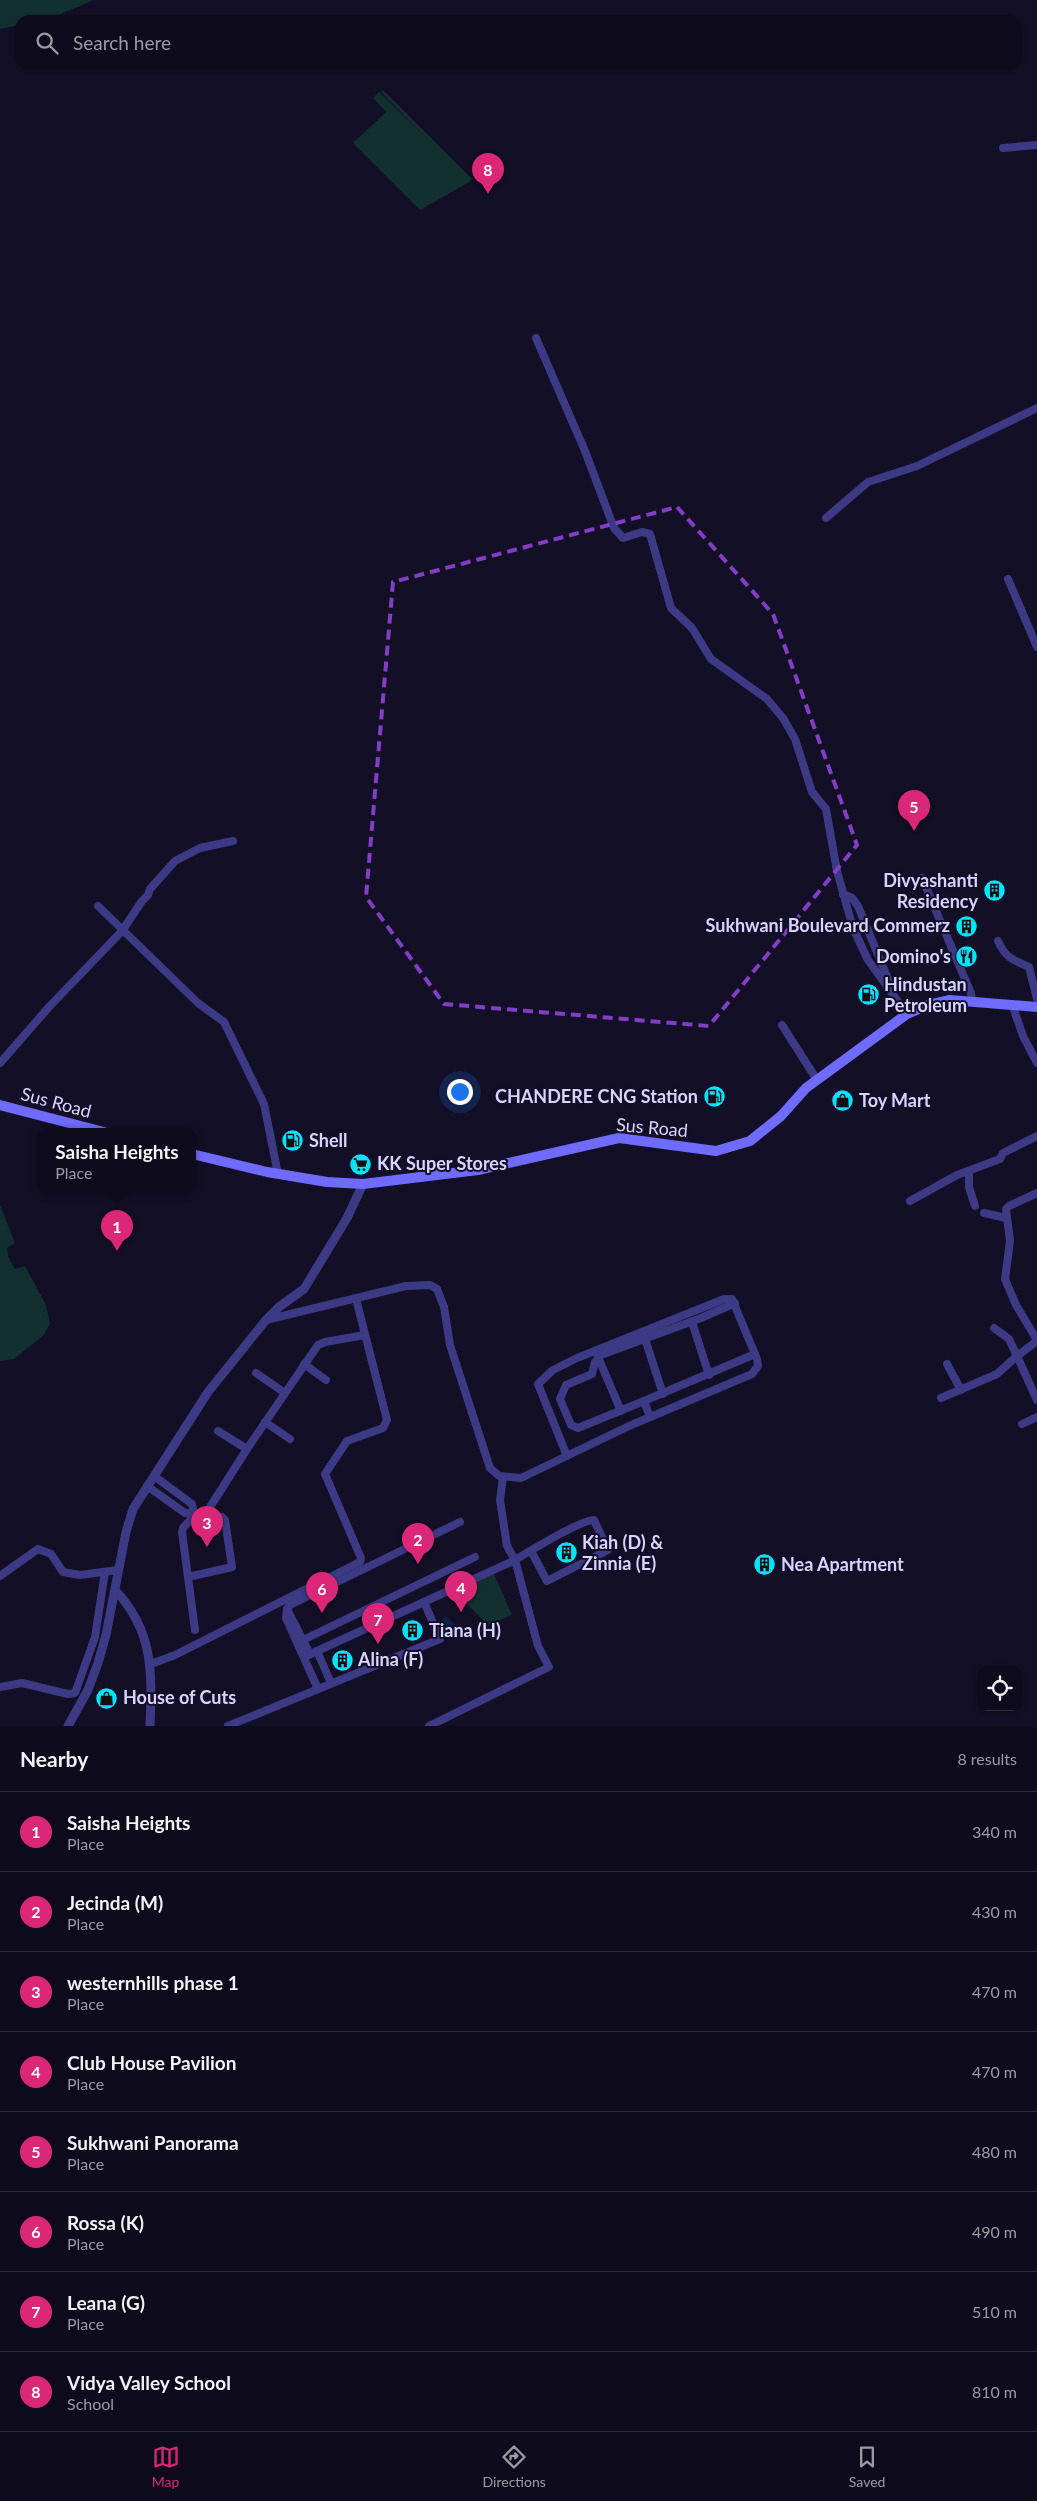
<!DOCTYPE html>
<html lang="en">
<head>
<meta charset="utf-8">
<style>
	body { margin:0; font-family:Lato,sans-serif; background:#171425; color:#f1f3f6 }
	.controls { position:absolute; right:15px; bottom:15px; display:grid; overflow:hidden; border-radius:10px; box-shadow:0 1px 4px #0004 }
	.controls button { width:45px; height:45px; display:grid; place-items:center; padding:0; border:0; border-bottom:1px solid #2e2b3b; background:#0e0b1c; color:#f1f3f6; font:25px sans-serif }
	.you { position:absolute; left:459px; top:1091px; width:18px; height:18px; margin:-12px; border:4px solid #fff; border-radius:50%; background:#1a73e8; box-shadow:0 0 0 8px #1a73e833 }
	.badge { display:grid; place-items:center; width:32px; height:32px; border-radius:50%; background:#db2777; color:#fff; font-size:16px; font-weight:700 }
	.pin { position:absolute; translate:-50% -41px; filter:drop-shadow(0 1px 2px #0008) }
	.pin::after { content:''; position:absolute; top:26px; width:18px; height:15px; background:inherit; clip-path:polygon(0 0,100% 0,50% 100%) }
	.popup { position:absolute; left:38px; top:1128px; width:158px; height:65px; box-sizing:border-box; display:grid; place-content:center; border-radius:10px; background:#0e0b1c; filter:drop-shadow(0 1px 4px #0005); font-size:16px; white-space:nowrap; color:#9b9ba3 }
	.popup b { font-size:19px; color:#f1f3f6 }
	.popup::after { content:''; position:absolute; left:50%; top:100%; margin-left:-10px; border:10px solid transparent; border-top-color:#0e0b1c }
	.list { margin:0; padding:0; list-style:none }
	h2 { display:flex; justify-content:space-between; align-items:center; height:65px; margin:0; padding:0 20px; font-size:21px }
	h2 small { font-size:16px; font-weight:400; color:#9b9ba3 }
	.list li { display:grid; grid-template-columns:32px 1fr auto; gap:15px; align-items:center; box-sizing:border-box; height:80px; padding:0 20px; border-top:1px solid #2e2b3b }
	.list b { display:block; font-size:19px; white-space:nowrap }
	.list p { margin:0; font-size:16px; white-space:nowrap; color:#9b9ba3 }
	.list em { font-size:16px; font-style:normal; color:#9b9ba3 }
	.icon { flex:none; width:28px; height:28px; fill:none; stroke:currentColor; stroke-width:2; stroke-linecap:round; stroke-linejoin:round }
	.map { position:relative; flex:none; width:1037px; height:1726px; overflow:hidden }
	.search { position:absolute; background:#0e0b1c; box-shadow:0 1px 4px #0004; left:15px; right:15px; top:15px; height:55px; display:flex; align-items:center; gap:12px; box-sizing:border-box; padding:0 18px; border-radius:15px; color:#9b9ba3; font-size:19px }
	.sheet { height:705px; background:#0e0b1c }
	nav { display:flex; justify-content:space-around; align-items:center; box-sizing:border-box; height:70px; border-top:1px solid #2e2b3b; background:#0e0b1c; font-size:14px; color:#9b9ba3 }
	nav a { display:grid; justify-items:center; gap:2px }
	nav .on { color:#db2777 }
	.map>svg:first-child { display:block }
	.green { fill:#12302f }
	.water { fill:#0c2248 }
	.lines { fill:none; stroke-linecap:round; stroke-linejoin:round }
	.minor { stroke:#3d3a85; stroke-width:8 }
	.tertiary { stroke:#3d3a85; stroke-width:9 }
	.secondary { stroke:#6f6bff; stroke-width:10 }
	.marked { fill:none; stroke:#843dc5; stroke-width:4; stroke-dasharray:10 6; stroke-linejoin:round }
	.labels { text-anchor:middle; stroke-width:4; stroke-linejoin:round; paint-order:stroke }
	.poi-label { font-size:18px; font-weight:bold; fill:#d9d4ff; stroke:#130f26; text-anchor:start }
	.street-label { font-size:18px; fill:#d9d4ff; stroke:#130f26 }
</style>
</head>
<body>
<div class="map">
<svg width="1037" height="1726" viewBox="0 0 1037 1726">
	<rect width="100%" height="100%" fill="#130f26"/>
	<g class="green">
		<path d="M0 0H94L46 20H20V25L0 29Z"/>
		<path d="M383 90 472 179 469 182 420 210 353 143 386 112 373 98 379 92 431 143 381 92Z"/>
		<path d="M0 1205 15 1243 7 1248 8 1256 15 1269 25 1266 46 1305 50 1323 44 1335 14 1359 0 1361Z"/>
		<path d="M494 1574 512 1615 488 1625 455 1592Z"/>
	</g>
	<path class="water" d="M446 1616 460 1630 454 1636 439 1623Z"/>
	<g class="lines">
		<g class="minor">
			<path d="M1003 148 1037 145"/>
			<path d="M536 338 585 451 614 528 623 538 642 532 650 534 671 608 692 628 711 659 767 699 783 718 795 739 812 792 826 809 837 871 853 928 868 960 907 1014"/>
			<path d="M826 518 868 482 917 466 1037 408"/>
			<path d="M1008 579 1037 647"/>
			<path d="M922 878 971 993 972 1001"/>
			<path d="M843 894 852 898 858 906 888 979V985"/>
			<path d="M98 906 198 1003 224 1022 264 1104 278 1174"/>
			<path d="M998 941C1005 957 1012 960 1029 967L1037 999"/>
			<path d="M1012 1004 1023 1036 1037 1063"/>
			<path d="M782 1025 817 1080"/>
			<path d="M0 1063 49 1007 122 931 142 901 148 895 150 889 175 861 200 848 233 841"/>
			<path d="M969 1171V1187L975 1206"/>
			<path d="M1037 1193 1009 1206 1006 1209 1010 1241 1005 1279 1016 1305 1037 1340"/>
			<path d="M910 1201 957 1175 1000 1159 1003 1153 1037 1136"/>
			<path d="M984 1213 1006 1218"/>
			<path d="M266 1320 406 1286 430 1285 437 1289 444 1307 450 1345 490 1468 499 1476 521 1478 629 1426 752 1374 758 1366 757 1359 732 1299H724L577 1358 553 1370 538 1384 567 1456"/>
			<path d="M692 1322 709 1375"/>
			<path d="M994 1328 1009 1339 1017 1356 1037 1341"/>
			<path d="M645 1339 663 1394"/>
			<path d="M598 1357 621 1411"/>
			<path d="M304 1364 326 1380"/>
			<path d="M947 1364 961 1390"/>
			<path d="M256 1373 285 1393"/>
			<path d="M941 1398 997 1374 1017 1356 1037 1400"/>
			<path d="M644 1401 578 1428 571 1425 560 1399 566 1385 592 1374 595 1362 601 1355 701 1318 735 1303"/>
			<path d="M650 1417 644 1401 755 1354"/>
			<path d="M265 1422 290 1439"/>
			<path d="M1022 1424 1037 1417"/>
			<path d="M218 1431 247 1449"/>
			<path d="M154 1476 192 1504 194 1514"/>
			<path d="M147 1486 185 1513 205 1515 247 1449 318 1345 325 1342 365 1335"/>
			<path d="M0 1576 38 1549 51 1554 63 1572 80 1575 118 1570"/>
			<path d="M188 1577 232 1567 225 1520 222 1517 206 1515"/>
			<path d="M424 1602 515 1560C530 1551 580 1520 594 1520L608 1550 547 1581 531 1551"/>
			<path d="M287 1609 310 1654"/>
			<path d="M195 1630 182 1532 183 1528 196 1514"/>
			<path d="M303 1640 475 1557"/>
			<path d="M317 1651 331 1683"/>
			<path d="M151 1664 175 1655 360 1562 361 1558 325 1474 347 1441 383 1428 387 1420 356 1299"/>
			<path d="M0 1687 22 1683 68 1694 75 1693 95 1637 105 1572"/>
			<path d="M318 1689 286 1618 287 1609 290 1605 460 1522"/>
			<path d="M228 1726 440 1639 424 1602 304 1657"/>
			<path d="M429 1726 549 1667 538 1646 515 1560 507 1546 500 1500 503 1477"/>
		</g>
		<g class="tertiary">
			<path d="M115 1590C154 1631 152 1673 150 1726"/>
			<path d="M68 1726 88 1690 98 1663 106 1635 126 1532 133 1509 208 1392 266 1320 279 1307 304 1289 347 1218 363 1184"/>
		</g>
		<g class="secondary">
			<path d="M0 1105 104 1132"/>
			<path d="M192 1154 267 1172 327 1182 363 1184 478 1170 619 1138 716 1151 750 1141 781 1116 806 1088 907 1014 928 1005 950 1000 1037 1007"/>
		</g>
	</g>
	<path class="marked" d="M677 507 773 614 857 845 709 1026 444 1004 366 897 393 582Z"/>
	<defs>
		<symbol id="building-disc" viewBox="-11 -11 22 22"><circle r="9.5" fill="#00e5ff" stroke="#130f26"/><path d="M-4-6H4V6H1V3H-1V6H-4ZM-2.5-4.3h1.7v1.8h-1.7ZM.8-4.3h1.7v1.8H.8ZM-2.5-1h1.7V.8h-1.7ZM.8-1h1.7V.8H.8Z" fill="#111"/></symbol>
		<symbol id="restaurant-disc" viewBox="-11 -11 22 22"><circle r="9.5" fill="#00e5ff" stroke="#130f26"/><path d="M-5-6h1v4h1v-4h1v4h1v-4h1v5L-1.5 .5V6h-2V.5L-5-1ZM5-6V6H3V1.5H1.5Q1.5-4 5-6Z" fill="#111"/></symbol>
		<symbol id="fuel-disc" viewBox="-11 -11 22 22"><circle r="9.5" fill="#00e5ff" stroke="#130f26"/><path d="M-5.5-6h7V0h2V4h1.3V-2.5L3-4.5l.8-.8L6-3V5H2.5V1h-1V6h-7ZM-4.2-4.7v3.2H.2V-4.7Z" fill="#111"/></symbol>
		<symbol id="shop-disc" viewBox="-11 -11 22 22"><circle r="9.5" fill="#00e5ff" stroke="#130f26"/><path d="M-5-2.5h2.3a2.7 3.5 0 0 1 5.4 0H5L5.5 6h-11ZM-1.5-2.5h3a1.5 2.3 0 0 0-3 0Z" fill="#111"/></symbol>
		<symbol id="supermarket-disc" viewBox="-11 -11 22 22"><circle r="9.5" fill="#00e5ff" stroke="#130f26"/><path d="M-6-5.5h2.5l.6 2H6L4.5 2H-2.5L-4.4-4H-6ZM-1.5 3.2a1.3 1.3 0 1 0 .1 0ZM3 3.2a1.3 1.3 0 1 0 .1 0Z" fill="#111"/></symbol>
	</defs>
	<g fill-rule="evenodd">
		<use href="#building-disc" x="982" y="878" width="25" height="25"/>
		<use href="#building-disc" x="954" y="914" width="25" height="25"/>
		<use href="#restaurant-disc" x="954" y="944" width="25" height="25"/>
		<use href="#fuel-disc" x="856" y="982" width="25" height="25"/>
		<use href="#fuel-disc" x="702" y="1084" width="25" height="25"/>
		<use href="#shop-disc" x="830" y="1088" width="25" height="25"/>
		<use href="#fuel-disc" x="280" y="1128" width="25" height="25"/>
		<use href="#supermarket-disc" x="348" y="1152" width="25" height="25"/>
		<use href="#building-disc" x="554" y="1540" width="25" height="25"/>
		<use href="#building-disc" x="752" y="1552" width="25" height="25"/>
		<use href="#building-disc" x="400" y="1618" width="25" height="25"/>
		<use href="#building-disc" x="330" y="1648" width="25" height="25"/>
		<use href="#shop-disc" x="94" y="1686" width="25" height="25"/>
	</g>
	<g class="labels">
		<g class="poi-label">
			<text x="978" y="887" text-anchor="end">Divyashanti<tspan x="978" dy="21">Residency</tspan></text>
			<text x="950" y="932" text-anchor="end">Sukhwani Boulevard Commerz</text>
			<text x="951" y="963" text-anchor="end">Domino's</text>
			<text x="884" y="991">Hindustan<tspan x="884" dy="21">Petroleum</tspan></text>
			<text x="698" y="1103" text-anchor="end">CHANDERE CNG Station</text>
			<text x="859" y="1107">Toy Mart</text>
			<text x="309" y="1147">Shell</text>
			<text x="377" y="1170">KK Super Stores</text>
			<text x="582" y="1549">Kiah (D) &amp;<tspan x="582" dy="21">Zinnia (E)</tspan></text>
			<text x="781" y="1571">Nea Apartment</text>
			<text x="429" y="1637">Tiana (H)</text>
			<text x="358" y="1666">Alina (F)</text>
			<text x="123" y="1704">House of Cuts</text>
		</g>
		<g class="street-label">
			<text transform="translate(56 1103) rotate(15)" y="6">Sus Road</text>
			<text transform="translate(652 1128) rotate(5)" y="6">Sus Road</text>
		</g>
	</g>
</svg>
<div class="controls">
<button><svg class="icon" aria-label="locate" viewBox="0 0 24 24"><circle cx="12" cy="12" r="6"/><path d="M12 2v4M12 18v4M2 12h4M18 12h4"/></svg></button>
</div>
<div class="you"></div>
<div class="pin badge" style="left:117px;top:1251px">1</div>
<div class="popup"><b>Saisha Heights</b>Place</div>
<div class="pin badge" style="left:418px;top:1564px">2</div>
<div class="pin badge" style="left:207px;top:1547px">3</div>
<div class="pin badge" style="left:461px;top:1612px">4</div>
<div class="pin badge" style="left:914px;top:831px">5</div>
<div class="pin badge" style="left:322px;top:1613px">6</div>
<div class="pin badge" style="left:378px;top:1644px">7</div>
<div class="pin badge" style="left:488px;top:194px">8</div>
<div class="search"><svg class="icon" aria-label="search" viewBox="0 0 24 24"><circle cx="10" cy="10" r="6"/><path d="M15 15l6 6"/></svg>Search here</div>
</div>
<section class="sheet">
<h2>Nearby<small>8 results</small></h2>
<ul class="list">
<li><span class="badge">1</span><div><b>Saisha Heights</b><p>Place</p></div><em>340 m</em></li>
<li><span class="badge">2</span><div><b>Jecinda (M)</b><p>Place</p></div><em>430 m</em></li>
<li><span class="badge">3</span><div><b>westernhills phase 1</b><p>Place</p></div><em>470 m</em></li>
<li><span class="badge">4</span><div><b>Club House Pavilion</b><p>Place</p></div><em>470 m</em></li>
<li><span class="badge">5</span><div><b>Sukhwani Panorama</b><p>Place</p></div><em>480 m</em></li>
<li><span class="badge">6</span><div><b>Rossa (K)</b><p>Place</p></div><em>490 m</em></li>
<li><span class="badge">7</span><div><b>Leana (G)</b><p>Place</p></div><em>510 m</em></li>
<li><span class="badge">8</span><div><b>Vidya Valley School</b><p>School</p></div><em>810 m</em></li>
</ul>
</section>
<nav>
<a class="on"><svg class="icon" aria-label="map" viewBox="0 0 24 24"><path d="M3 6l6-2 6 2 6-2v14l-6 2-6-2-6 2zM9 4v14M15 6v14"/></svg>Map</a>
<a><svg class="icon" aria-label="directions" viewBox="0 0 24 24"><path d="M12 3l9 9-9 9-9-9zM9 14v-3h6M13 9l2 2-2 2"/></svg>Directions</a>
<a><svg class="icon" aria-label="saved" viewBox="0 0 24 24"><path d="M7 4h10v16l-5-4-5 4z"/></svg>Saved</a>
</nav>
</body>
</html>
